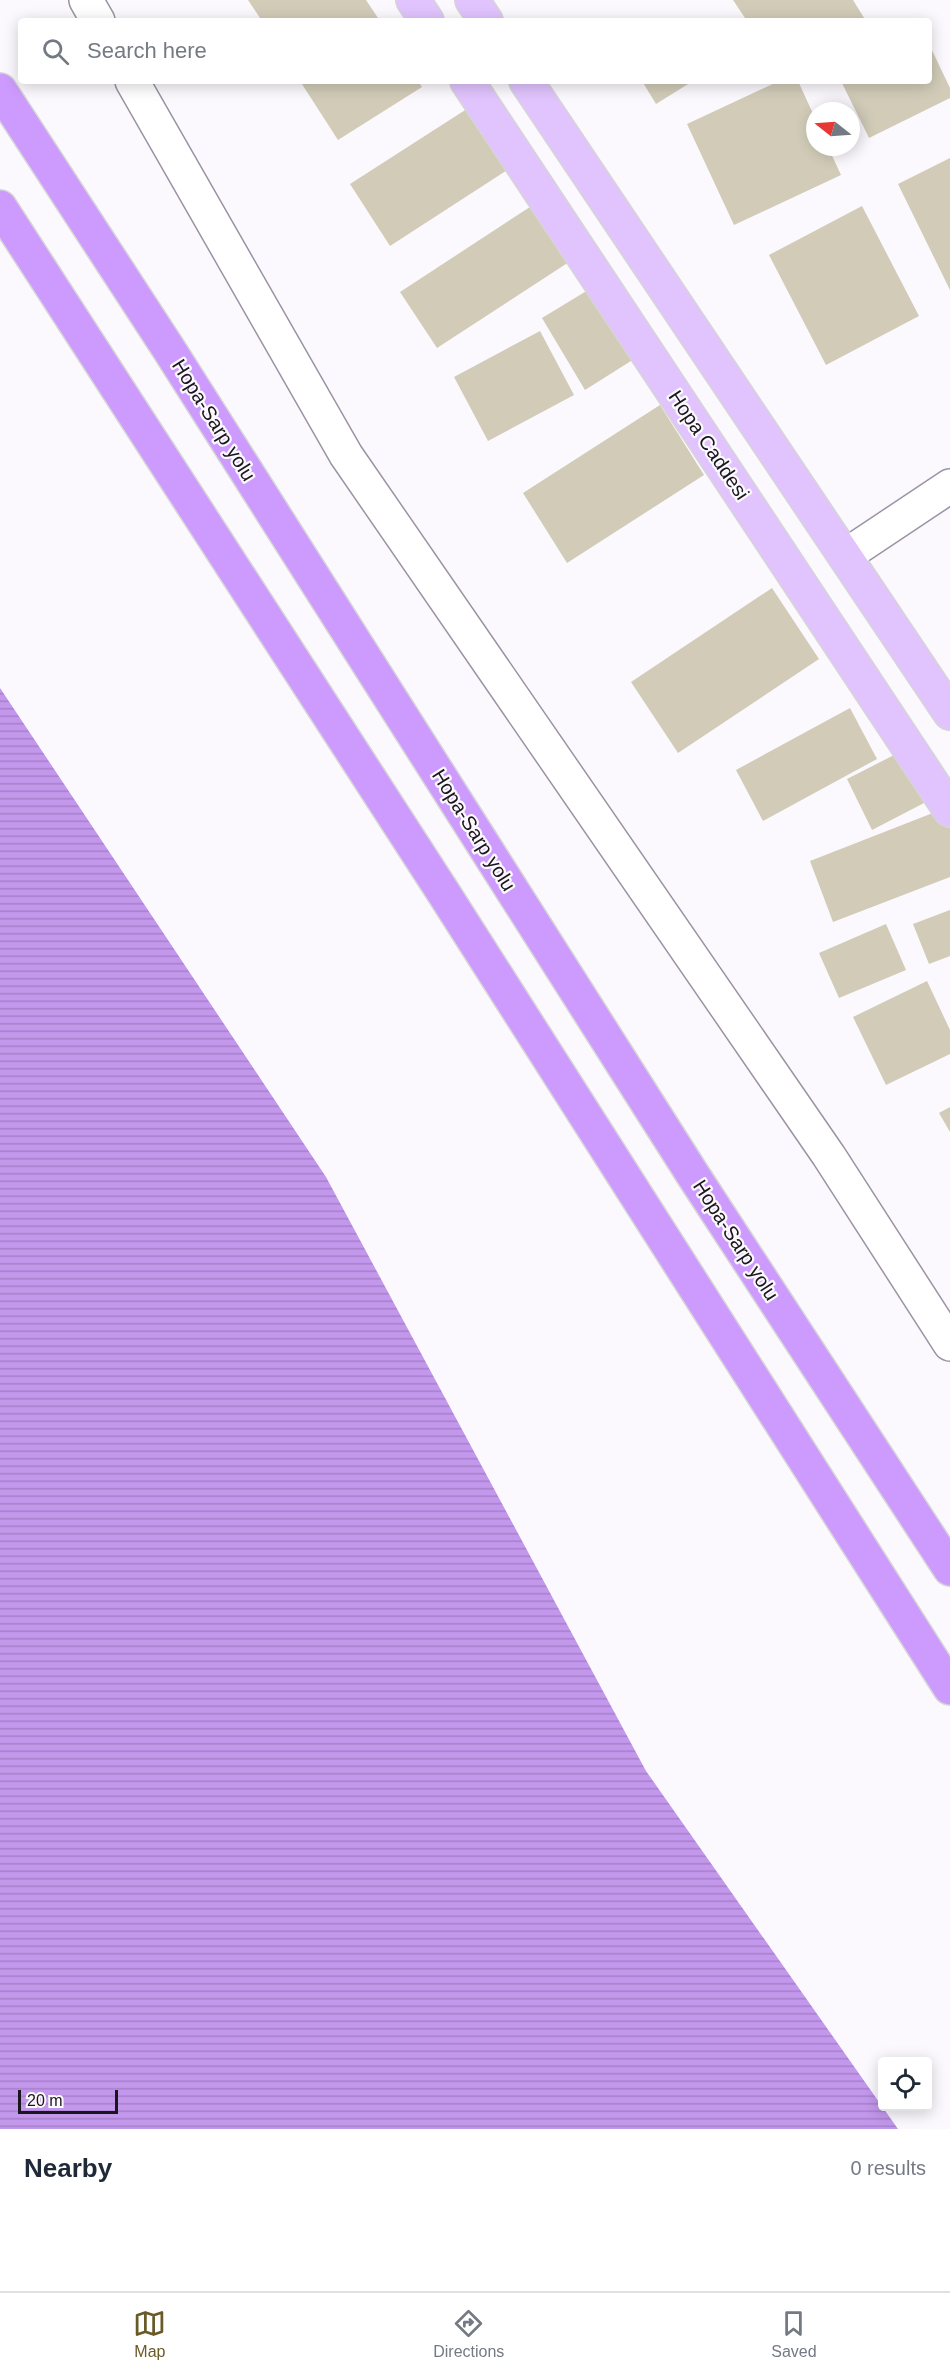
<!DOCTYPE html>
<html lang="en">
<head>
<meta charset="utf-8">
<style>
	body { margin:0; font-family:Arial,sans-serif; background:#f6f6f7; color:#1f2937 }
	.controls { position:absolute; right:18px; bottom:18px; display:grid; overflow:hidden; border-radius:6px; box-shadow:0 3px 15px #0003 }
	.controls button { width:54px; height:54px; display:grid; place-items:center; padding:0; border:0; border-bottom:2px solid #e0e1e3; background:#fff; color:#1f2937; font:30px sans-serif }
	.compass { position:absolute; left:806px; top:102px; width:54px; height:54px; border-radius:50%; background:#fff; box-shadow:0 3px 15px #0003; rotate:287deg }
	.scale { position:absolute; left:18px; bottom:15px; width:100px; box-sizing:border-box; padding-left:6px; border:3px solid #19161c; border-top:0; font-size:16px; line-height:21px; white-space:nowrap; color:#19161c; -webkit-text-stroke:4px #fbf9fd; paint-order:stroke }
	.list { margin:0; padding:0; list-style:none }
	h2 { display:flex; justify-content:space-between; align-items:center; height:78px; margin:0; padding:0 24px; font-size:26px }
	h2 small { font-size:20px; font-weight:400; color:#747a83 }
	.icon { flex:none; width:33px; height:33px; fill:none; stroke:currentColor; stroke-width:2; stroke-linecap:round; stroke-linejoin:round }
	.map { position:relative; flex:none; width:950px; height:2129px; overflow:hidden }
	.search { position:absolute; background:#fff; box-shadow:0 3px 15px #0003; left:18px; right:18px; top:18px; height:66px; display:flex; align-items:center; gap:15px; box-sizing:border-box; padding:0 21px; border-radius:6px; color:#747a83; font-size:22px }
	.sheet { height:162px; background:#fff }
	nav { display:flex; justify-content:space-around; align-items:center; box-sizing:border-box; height:84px; border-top:2px solid #e0e1e3; background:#fff; font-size:16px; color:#747a83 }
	nav a { display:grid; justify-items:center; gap:3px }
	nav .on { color:#6a5a28 }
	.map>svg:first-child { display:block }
	.water { fill:url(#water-rules) }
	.building { fill:#d1cbb8 }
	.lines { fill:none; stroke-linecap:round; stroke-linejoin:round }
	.minor-casing { stroke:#9b93a4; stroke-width:36 }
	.major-casing { stroke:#d6d5d6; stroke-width:36 }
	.highway-casing { stroke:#d6d5d6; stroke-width:36 }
	.minor { stroke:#fff; stroke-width:33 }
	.major { stroke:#e1c3fe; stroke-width:33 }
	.highway { stroke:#cd9bfd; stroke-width:33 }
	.labels { text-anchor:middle; stroke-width:4.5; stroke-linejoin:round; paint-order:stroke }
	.street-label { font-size:20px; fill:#19161c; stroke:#fbf9fd }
</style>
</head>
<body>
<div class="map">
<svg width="950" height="2129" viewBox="0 0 950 2129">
	<defs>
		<pattern id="water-rules" width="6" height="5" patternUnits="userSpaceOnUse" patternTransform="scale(1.5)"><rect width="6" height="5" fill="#c297ec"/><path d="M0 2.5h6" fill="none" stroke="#a681ca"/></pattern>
	</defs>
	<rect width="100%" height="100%" fill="#fbf9fd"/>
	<path class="water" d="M0 688 326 1177 646 1771 898 2129H0Z"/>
	<g class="building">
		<path d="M248 0H366L380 21H262Z"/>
		<path d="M733 0H853L866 21H747Z"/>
		<path d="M929 44 950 88V98L869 138 841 81H929Z"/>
		<path d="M300 81H418L422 87 338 140Z"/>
		<path d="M642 81H693L656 104Z"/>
		<path d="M779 81H798L815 118V147H828L841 175 734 225 687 124Z"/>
		<path d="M473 105 512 167 390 246 350 184Z"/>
		<path d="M950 158V290L898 184Z"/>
		<path d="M533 205 569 262 437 348 400 292Z"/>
		<path d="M862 206 919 316 826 365 769 255Z"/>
		<path d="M598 284 642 354 585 390 542 318Z"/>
		<path d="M540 331 574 395 488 441 454 377Z"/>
		<path d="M660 405 704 475 567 563 523 493Z"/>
		<path d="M772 588 819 659 678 753 631 682Z"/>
		<path d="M850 708 877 759 763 821 736 770Z"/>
		<path d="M898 753 924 803 872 830 847 779Z"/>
		<path d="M943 809 950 827V877L833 922 810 861Z"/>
		<path d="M950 910V956L929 964 913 924Z"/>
		<path d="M886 924 906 970 839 998 819 953Z"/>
		<path d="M927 981 950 1030V1054L886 1085 853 1017Z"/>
		<path d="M950 1107V1132L939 1113Z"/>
	</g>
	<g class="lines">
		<defs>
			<g id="minor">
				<path d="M86 0 98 21"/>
				<path d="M132 81 346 455 829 1156 950 1344"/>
				<path d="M845 556 950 486"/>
			</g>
			<g id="major">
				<path d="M413 0 427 21"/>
				<path d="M472 0 486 21"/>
				<path d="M467 81 950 810"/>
				<path d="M526 81 950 713"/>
			</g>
			<g id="highway">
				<path d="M0 90 170 351 693 1175 950 1569"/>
				<path d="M0 207 443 892 950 1688"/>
			</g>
		</defs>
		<use href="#minor" class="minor-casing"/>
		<use href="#major" class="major-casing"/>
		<use href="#highway" class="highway-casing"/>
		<use href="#minor" class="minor"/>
		<use href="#major" class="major"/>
		<use href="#highway" class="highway"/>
	</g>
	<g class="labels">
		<g class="street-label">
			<text transform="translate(214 420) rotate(58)" y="7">Hopa-Sarp yolu</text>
			<text transform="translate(709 445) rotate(56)" y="7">Hopa Caddesi</text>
			<text transform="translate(474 830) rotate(58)" y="7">Hopa-Sarp yolu</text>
			<text transform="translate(736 1240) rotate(57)" y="7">Hopa-Sarp yolu</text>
		</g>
	</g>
</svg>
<div class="controls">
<button><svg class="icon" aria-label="locate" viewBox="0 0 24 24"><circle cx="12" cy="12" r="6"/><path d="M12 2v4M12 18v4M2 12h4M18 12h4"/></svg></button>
</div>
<svg class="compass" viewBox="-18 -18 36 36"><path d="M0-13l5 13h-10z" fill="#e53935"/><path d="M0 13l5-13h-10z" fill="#747a83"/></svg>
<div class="scale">20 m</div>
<div class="search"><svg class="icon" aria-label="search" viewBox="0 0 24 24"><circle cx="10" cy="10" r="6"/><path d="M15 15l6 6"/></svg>Search here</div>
</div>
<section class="sheet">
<h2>Nearby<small>0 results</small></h2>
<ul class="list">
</ul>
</section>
<nav>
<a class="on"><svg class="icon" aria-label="map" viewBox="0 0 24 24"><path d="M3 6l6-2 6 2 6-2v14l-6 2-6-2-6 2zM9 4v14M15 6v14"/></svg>Map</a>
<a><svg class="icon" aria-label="directions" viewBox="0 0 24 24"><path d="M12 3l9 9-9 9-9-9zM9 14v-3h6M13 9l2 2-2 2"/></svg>Directions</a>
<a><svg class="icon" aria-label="saved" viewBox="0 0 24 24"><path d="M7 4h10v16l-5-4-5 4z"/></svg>Saved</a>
</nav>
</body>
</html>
